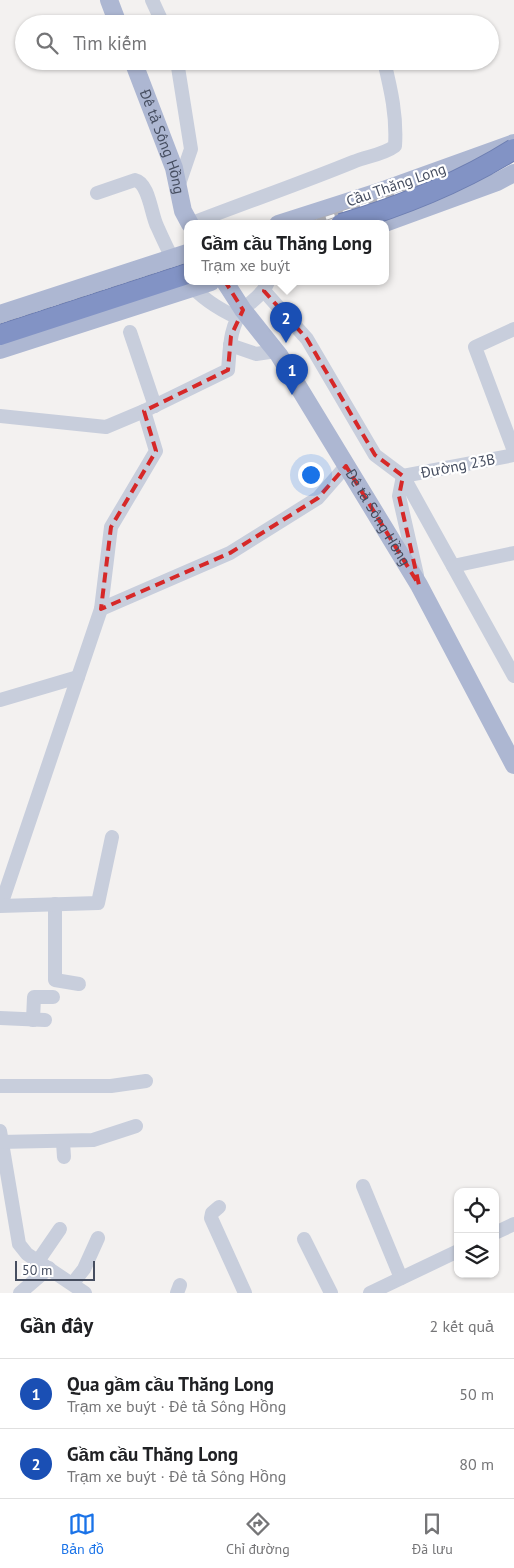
<!DOCTYPE html>
<html lang="vi">
<head>
<meta charset="utf-8">
<style>
	body { margin:0; font-family:"PT Sans",sans-serif; background:#f6f6f6; color:#202124 }
	.controls { position:absolute; right:15px; bottom:15px; display:grid; overflow:hidden; border-radius:10px; box-shadow:0 1px 4px #0004 }
	.controls button { width:45px; height:45px; display:grid; place-items:center; padding:0; border:0; border-bottom:1px solid #e0e0e0; background:#fff; color:#202124; font:25px sans-serif }
	.scale { position:absolute; left:15px; bottom:12px; width:80px; box-sizing:border-box; padding-left:5px; border:2px solid #464e60; border-top:0; font-size:14px; line-height:18px; white-space:nowrap; color:#464e60; -webkit-text-stroke:4px #fff; paint-order:stroke }
	.you { position:absolute; left:310px; top:474px; width:18px; height:18px; margin:-12px; border:4px solid #fff; border-radius:50%; background:#1a73e8; box-shadow:0 0 0 8px #1a73e833 }
	.badge { display:grid; place-items:center; width:32px; height:32px; border-radius:50%; background:#1a73e8; color:#fff; font-size:16px; font-weight:700 }
	.pin { position:absolute; translate:-50% -41px; filter:drop-shadow(0 1px 2px #0008) }
	.pin::after { content:''; position:absolute; top:26px; width:18px; height:15px; background:inherit; clip-path:polygon(0 0,100% 0,50% 100%) }
	.popup { position:absolute; left:184px; top:220px; width:205px; height:65px; box-sizing:border-box; display:grid; place-content:center; border-radius:10px; background:#fff; filter:drop-shadow(0 1px 4px #0005); font-size:16px; white-space:nowrap; color:#757577 }
	.popup b { font-size:19px; color:#202124 }
	.popup::after { content:''; position:absolute; left:50%; top:100%; margin-left:-10px; border:10px solid transparent; border-top-color:#fff }
	.list { margin:0; padding:0; list-style:none }
	h2 { display:flex; justify-content:space-between; align-items:center; height:65px; margin:0; padding:0 20px; font-size:21px }
	h2 small { font-size:16px; font-weight:400; color:#757577 }
	.list li { display:grid; grid-template-columns:32px 1fr auto; gap:15px; align-items:center; box-sizing:border-box; height:70px; padding:0 20px; border-top:1px solid #e0e0e0 }
	.list b { display:block; font-size:19px; white-space:nowrap }
	.list p { margin:0; font-size:16px; white-space:nowrap; color:#757577 }
	.list em { font-size:16px; font-style:normal; color:#757577 }
	.icon { flex:none; width:28px; height:28px; fill:none; stroke:currentColor; stroke-width:2; stroke-linecap:round; stroke-linejoin:round }
	.map { position:relative; flex:none; width:514px; height:1293px; overflow:hidden }
	.search { position:absolute; background:#fff; box-shadow:0 1px 4px #0004; left:15px; right:15px; top:15px; height:55px; display:flex; align-items:center; gap:12px; box-sizing:border-box; padding:0 18px; border-radius:28px; color:#757577; font-size:19px }
	.sheet { height:205px; background:#fff }
	nav { display:flex; justify-content:space-around; align-items:center; box-sizing:border-box; height:70px; border-top:1px solid #e0e0e0; background:#fff; font-size:14px; color:#757577 }
	nav a { display:grid; justify-items:center; gap:2px }
	nav .on { color:#1a73e8 }
	.map>svg:first-child { display:block }
	.lines { fill:none; stroke-linecap:round; stroke-linejoin:round }
	.minor { stroke:#c8cedc; stroke-width:14 }
	.major { stroke:#adb7d2; stroke-width:18 }
	.rail-casing { stroke:#b2b3bb; stroke-width:5 }
	.rail { stroke:#fff; stroke-width:3; stroke-dasharray:9; stroke-linecap:butt }
	.highway-bridge-casing { stroke:#6d7eb1; stroke-width:22; stroke-linecap:butt }
	.major-bridge { stroke:#adb7d2; stroke-width:18 }
	.highway-bridge { stroke:#8293c5; stroke-width:20 }
	.marked { fill:none; stroke:#d62828; stroke-width:4; stroke-dasharray:10 6; stroke-linejoin:round }
	.labels { text-anchor:middle; stroke-width:4.5; stroke-linejoin:round; paint-order:stroke }
	.street-label { font-size:15px; fill:#464e60; stroke:#fff }
</style>
</head>
<body>
<div class="map">
<svg width="514" height="1293" viewBox="0 0 514 1293">
	<rect width="100%" height="100%" fill="#f3f1f0"/>
	<g class="lines">
		<g class="minor">
			<path d="M152 0 163 24"/>
			<path d="M177 61 191 149 178 187"/>
			<path d="M97 193 135 180C149 183 151 214 157 226 178 273 190 296 238 318"/>
			<path d="M190 224C244 203 299 184 353 162 367 156 383 155 395 146 397 116 391 90 384 61"/>
			<path d="M264 291 307 339 375 455 403 476 514 676"/>
			<path d="M514 329 475 347 514 451"/>
			<path d="M130 332 155 406"/>
			<path d="M230 345 256 354 276 351"/>
			<path d="M0 416 106 427 144 411 228 370C230 350 229 327 243 310 252 300 263 295 268 282"/>
			<path d="M403 476 514 455"/>
			<path d="M403 476 399 496 417 575"/>
			<path d="M453 566 514 553"/>
			<path d="M101 609 230 553 318 498 346 466"/>
			<path d="M0 700 78 677"/>
			<path d="M55 904V980L79 984"/>
			<path d="M1 905 101 609 111 527 156 451 144 411"/>
			<path d="M0 906 98 903 112 837"/>
			<path d="M0 1018 45 1020"/>
			<path d="M33 1020 34 997H53"/>
			<path d="M0 1086H111L146 1081"/>
			<path d="M0 1131 19 1244 27 1254 85 1293"/>
			<path d="M0 1142 93 1140 136 1126"/>
			<path d="M63 1142 64 1157"/>
			<path d="M363 1186 401 1278"/>
			<path d="M219 1207 212 1213 211 1218 245 1293"/>
			<path d="M495 1233 514 1224"/>
			<path d="M304 1239 331 1293"/>
			<path d="M38 1261 60 1229"/>
			<path d="M73 1283 84 1269 98 1238"/>
			<path d="M20 1293 49 1268"/>
			<path d="M177 1293 180 1285"/>
			<path d="M370 1293 458 1251"/>
		</g>
		<g class="major">
			<path d="M109 0 118 24"/>
			<path id="s1" d="M133 61 174 168 183 211 190 224"/>
			<path d="M278 224 381 191 514 143"/>
			<path d="M382 224 497 182 514 173"/>
			<path id="s2" d="M225 282 243 310 279 355 419 585 514 765"/>
		</g>
		<defs>
			<g id="rail">
				<path d="M309 224 514 155"/>
				<path d="M0 325 187 264"/>
			</g>
		</defs>
		<use href="#rail" class="rail-casing"/>
		<use href="#rail" class="rail"/>
		<defs>
			<g id="highway-bridge">
				<path d="M341 224C402 206 460 183 514 149"/>
				<path d="M0 335 187 274"/>
			</g>
		</defs>
		<use href="#highway-bridge" class="highway-bridge-casing"/>
		<g class="major-bridge">
			<path d="M0 314 187 253"/>
			<path d="M0 350 211 282"/>
		</g>
		<use href="#highway-bridge" class="highway-bridge"/>
	</g>
	<path class="marked" d="M276 260 264 291 307 339 375 455 403 476 399 496 419 585 346 466 318 498 230 553 101 609 111 527 156 451 144 411 228 370 231 336 243 310 223 278Z"/>
	<g class="labels">
		<g class="street-label">
			<text dy="5" stroke="none"><textPath href="#s1" startOffset="86">Đê tả Sông Hồng</textPath></text>
			<text transform="translate(396 185) rotate(-19)" y="5">Cầu Thăng Long</text>
			<text transform="translate(458 466) rotate(-11)" y="5">Đường 23B</text>
			<text dy="5" stroke="none"><textPath href="#s2" startOffset="281">Đê tả Sông Hồng</textPath></text>
		</g>
	</g>
</svg>
<div class="controls">
<button><svg class="icon" aria-label="locate" viewBox="0 0 24 24"><circle cx="12" cy="12" r="6"/><path d="M12 2v4M12 18v4M2 12h4M18 12h4"/></svg></button>
<button><svg class="icon" aria-label="layers" viewBox="0 0 24 24"><path d="M12 4l9 5-9 5-9-5zM3 14l9 5 9-5"/></svg></button>
</div>
<div class="scale">50 m</div>
<div class="you"></div>
<div class="pin badge" style="left:292px;top:395px;background:#1a4fb4">1</div>
<div class="pin badge" style="left:286px;top:343px;background:#1a4fb4">2</div>
<div class="popup"><b>Gầm cầu Thăng Long</b>Trạm xe buýt</div>
<div class="search"><svg class="icon" aria-label="search" viewBox="0 0 24 24"><circle cx="10" cy="10" r="6"/><path d="M15 15l6 6"/></svg>Tìm kiếm</div>
</div>
<section class="sheet">
<h2>Gần đây<small>2 kết quả</small></h2>
<ul class="list">
<li><span class="badge" style="background:#1a4fb4">1</span><div><b>Qua gầm cầu Thăng Long</b><p>Trạm xe buýt · Đê tả Sông Hồng</p></div><em>50 m</em></li>
<li><span class="badge" style="background:#1a4fb4">2</span><div><b>Gầm cầu Thăng Long</b><p>Trạm xe buýt · Đê tả Sông Hồng</p></div><em>80 m</em></li>
</ul>
</section>
<nav>
<a class="on"><svg class="icon" aria-label="map" viewBox="0 0 24 24"><path d="M3 6l6-2 6 2 6-2v14l-6 2-6-2-6 2zM9 4v14M15 6v14"/></svg>Bản đồ</a>
<a><svg class="icon" aria-label="directions" viewBox="0 0 24 24"><path d="M12 3l9 9-9 9-9-9zM9 14v-3h6M13 9l2 2-2 2"/></svg>Chỉ đường</a>
<a><svg class="icon" aria-label="saved" viewBox="0 0 24 24"><path d="M7 4h10v16l-5-4-5 4z"/></svg>Đã lưu</a>
</nav>
</body>
</html>
